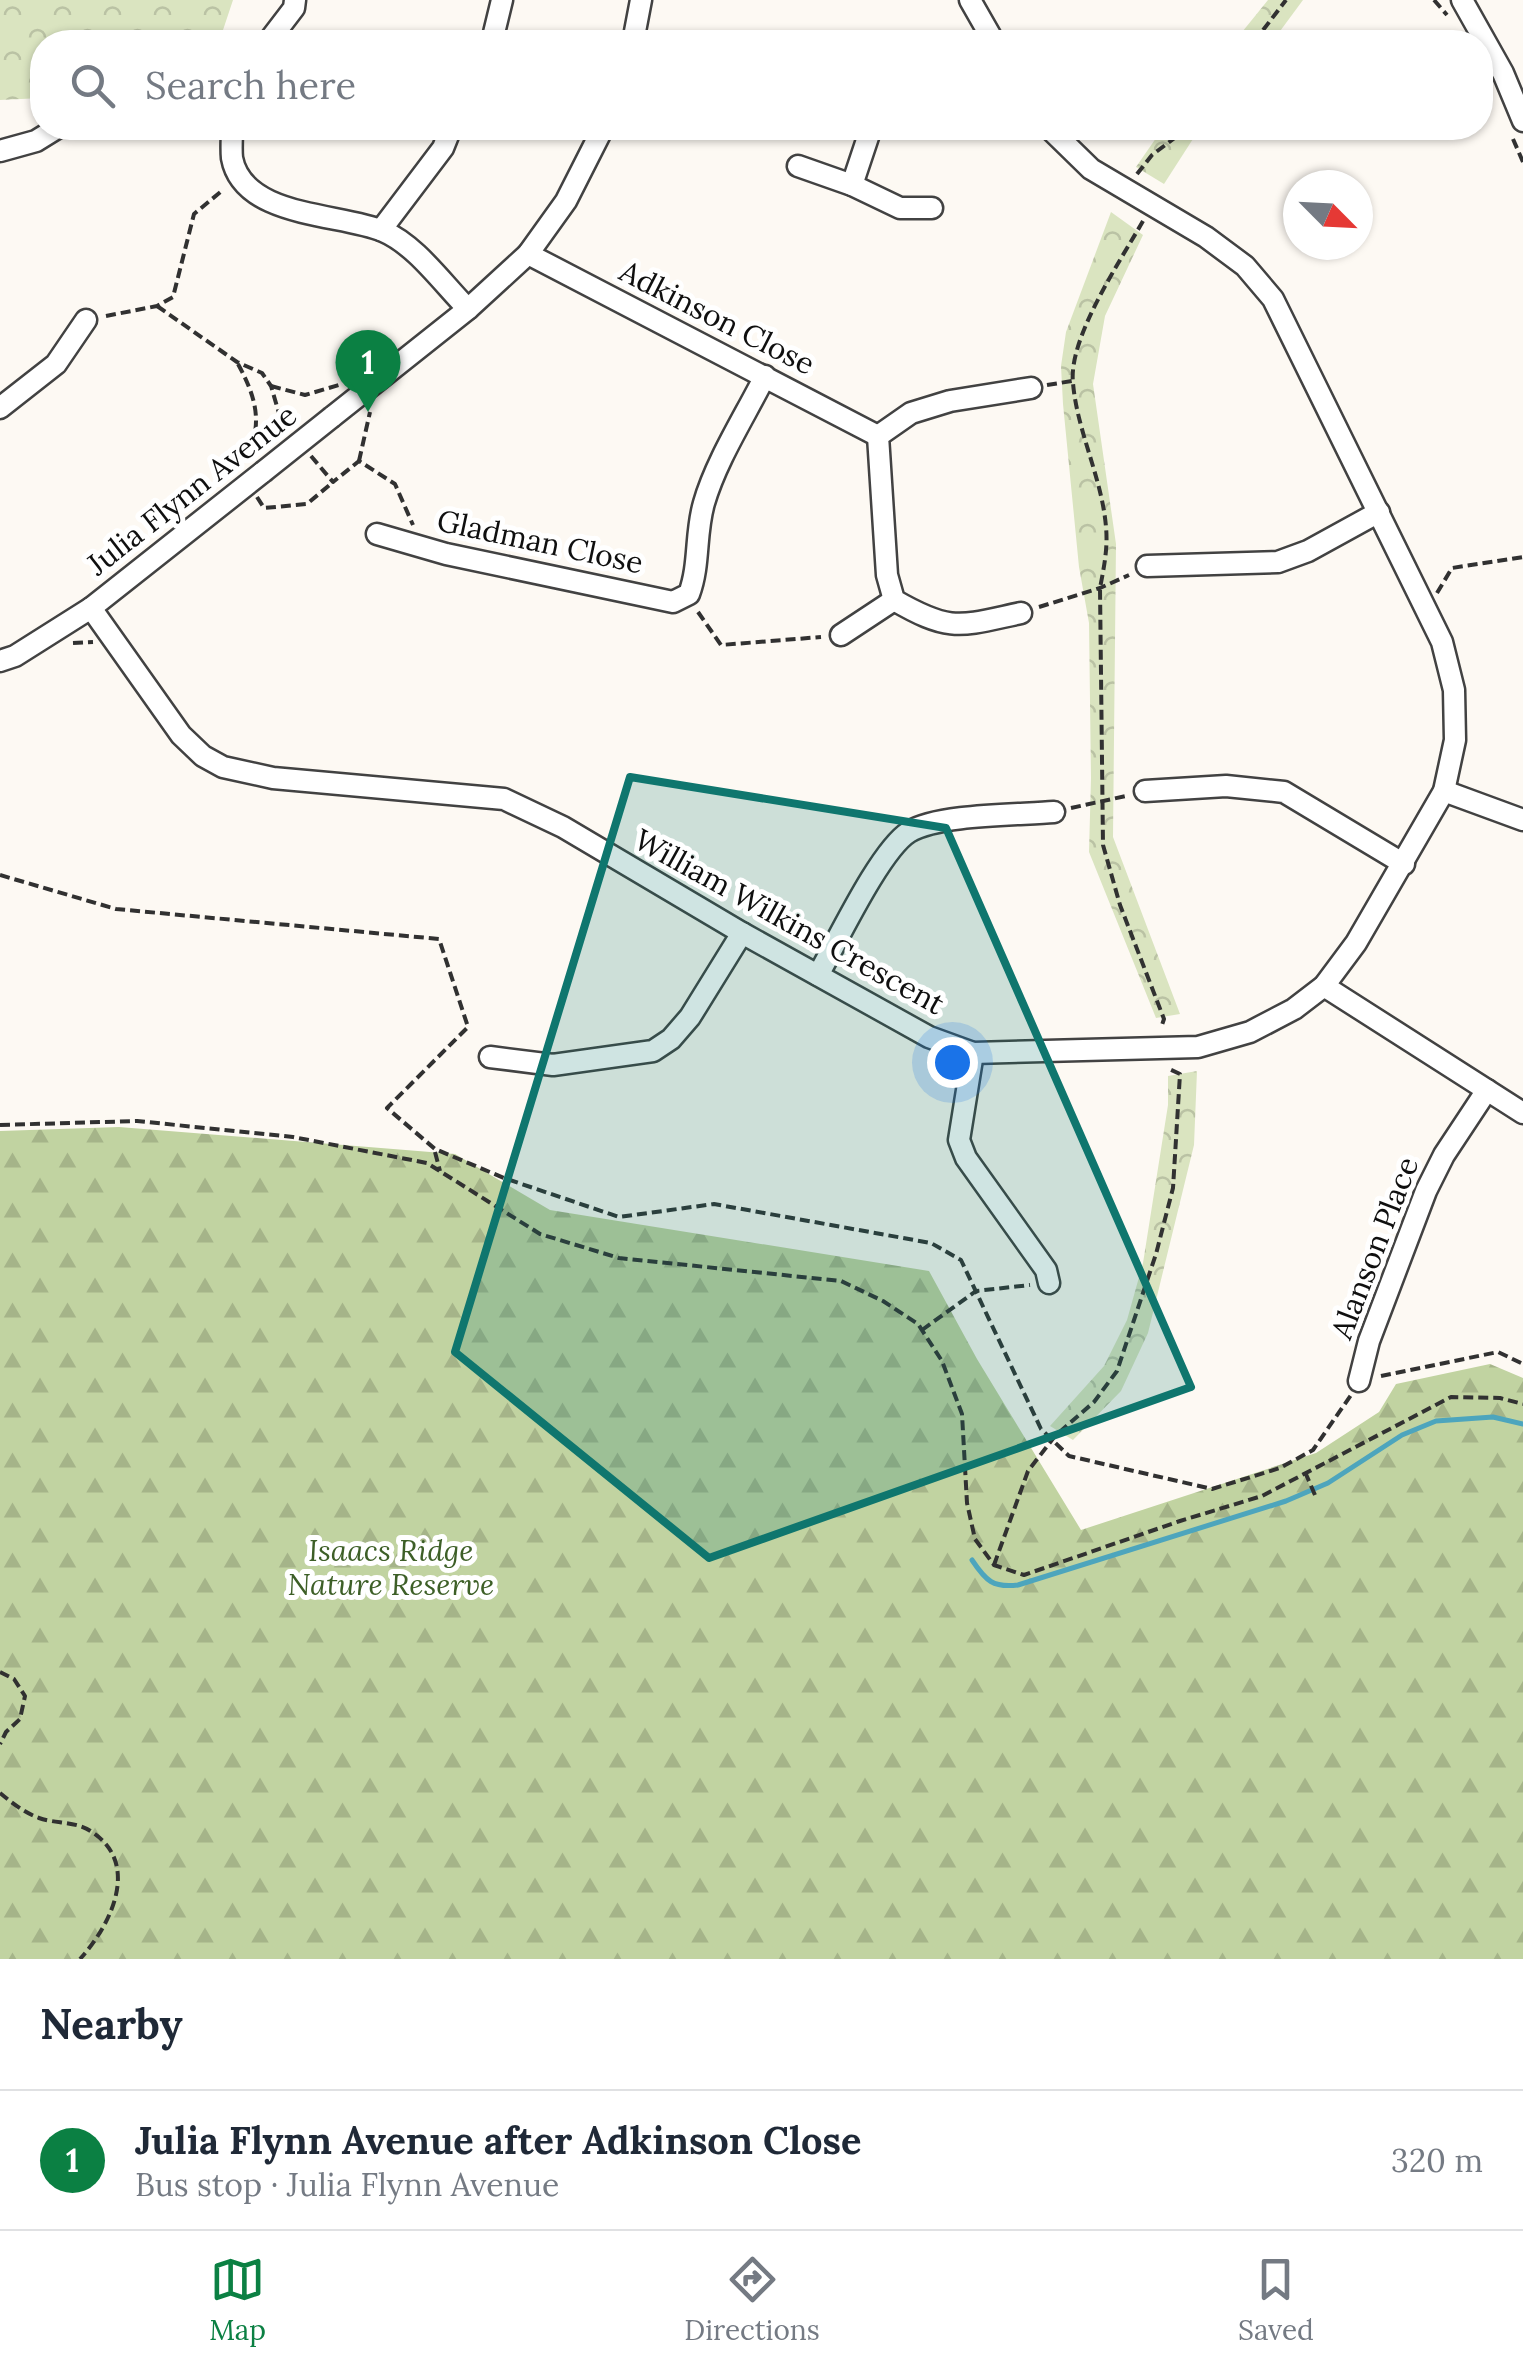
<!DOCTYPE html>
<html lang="en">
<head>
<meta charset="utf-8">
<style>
	body { margin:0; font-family:Lora,serif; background:#f2f2f3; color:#1f2937 }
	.compass { position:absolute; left:1283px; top:170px; width:90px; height:90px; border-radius:50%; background:#fff; box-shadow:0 2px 8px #0004; rotate:114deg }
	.you { position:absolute; left:952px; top:1062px; width:35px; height:35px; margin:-25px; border:8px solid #fff; border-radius:50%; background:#1a73e8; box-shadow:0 0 0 15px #1a73e833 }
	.badge { display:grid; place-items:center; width:65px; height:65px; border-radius:50%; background:#0b8043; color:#fff; font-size:32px; font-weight:700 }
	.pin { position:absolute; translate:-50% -82px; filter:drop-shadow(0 2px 5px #0008) }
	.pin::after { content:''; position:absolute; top:52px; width:35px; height:30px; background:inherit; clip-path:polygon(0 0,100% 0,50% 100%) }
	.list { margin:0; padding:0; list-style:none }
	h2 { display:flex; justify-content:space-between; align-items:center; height:130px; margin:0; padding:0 40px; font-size:42px }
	h2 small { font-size:32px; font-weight:400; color:#747a83 }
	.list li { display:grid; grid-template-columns:65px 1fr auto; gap:30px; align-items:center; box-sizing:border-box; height:140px; padding:0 40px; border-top:2px solid #e0e1e3 }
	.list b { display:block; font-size:38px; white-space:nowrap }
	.list p { margin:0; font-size:32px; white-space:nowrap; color:#747a83 }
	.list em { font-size:32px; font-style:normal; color:#747a83 }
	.icon { flex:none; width:55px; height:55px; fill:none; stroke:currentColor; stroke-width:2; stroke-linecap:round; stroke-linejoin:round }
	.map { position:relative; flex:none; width:1523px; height:1959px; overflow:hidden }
	.search { position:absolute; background:#fff; box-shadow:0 2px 8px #0004; left:30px; right:30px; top:30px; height:110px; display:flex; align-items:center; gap:25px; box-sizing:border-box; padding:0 35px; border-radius:40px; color:#747a83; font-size:38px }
	.sheet { height:270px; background:#fff }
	nav { display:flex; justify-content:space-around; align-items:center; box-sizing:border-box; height:140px; border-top:2px solid #e0e1e3; background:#fff; font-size:28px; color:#747a83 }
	nav a { display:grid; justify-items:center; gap:5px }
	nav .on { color:#0b8043 }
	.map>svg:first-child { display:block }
	.forest { fill:url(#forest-firs) }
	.park { fill:url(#park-crowns) }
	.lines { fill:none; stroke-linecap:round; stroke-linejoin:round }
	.stream { stroke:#4da5bd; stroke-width:5 }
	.minor-casing { stroke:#424242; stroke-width:25 }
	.path { stroke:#313131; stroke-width:4; stroke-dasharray:10 5; stroke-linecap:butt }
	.minor { stroke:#fff; stroke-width:20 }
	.minor-bridge-casing { stroke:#424242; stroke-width:25; stroke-linecap:butt }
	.minor-bridge { stroke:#fff; stroke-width:20 }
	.marked { fill:#0f766e; fill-opacity:0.2; stroke:#0f766e; stroke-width:8; stroke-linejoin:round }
	.labels { text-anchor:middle; stroke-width:10; stroke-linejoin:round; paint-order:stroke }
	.street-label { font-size:30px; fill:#0f0f0f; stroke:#fff }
	.park-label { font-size:30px; font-style:italic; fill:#3d5f27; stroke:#fff }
</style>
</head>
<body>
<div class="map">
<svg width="1523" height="1959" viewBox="0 0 1523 1959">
	<defs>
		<pattern id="forest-firs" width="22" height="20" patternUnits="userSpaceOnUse" patternTransform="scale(2.5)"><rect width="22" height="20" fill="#c1d3a1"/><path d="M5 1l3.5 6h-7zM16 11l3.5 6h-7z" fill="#a5b489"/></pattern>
		<pattern id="park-crowns" width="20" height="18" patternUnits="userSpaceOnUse" patternTransform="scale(2.5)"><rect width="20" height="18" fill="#dae4c0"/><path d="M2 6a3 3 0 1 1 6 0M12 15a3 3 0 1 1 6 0" fill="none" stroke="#bac2a4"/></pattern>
	</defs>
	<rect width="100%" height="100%" fill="#fdf9f3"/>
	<path class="forest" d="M119 1127 455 1154 550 1210 929 1271 977 1359 1081 1530 1316 1453 1379 1412 1396 1384 1490 1364 1523 1378V1959H0V1131Z"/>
	<g class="park">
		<path d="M0 0H233L219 42H42V98L0 100Z"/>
		<path d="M1268 0H1303L1272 42H1234Z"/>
		<path d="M1163 128H1200L1164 184 1136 167Z"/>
		<path d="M1111 212 1143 235 1105 316 1093 384 1116 544 1113 837 1180 1014 1156 1018 1089 852 1091 778 1089 623 1079 567 1063 404 1061 366 1066 332Z"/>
		<path d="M1197 1071 1194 1145 1148 1333 1121 1391 1073 1440 1050 1426 1104 1366 1127 1320 1143 1263 1168 1105V1076Z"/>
	</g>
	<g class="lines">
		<path class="stream" d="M972 1560C986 1581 993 1588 1018 1585L1286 1501 1328 1483 1402 1435 1436 1421 1493 1417 1523 1424"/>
		<defs>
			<g id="minor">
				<path d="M970 0 994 42"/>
				<path d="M1462 0 1503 73 1523 121"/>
				<path d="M494 33 502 0"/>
				<path d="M268 42 294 8 295 0"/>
				<path d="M633 42 641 0"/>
				<path d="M232 128C232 137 231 149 232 158 243 218 340 213 383 231 416 245 443 284 468 309"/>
				<path d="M0 151 36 141 57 128"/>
				<path d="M798 166 852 185 900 208H932"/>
				<path d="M852 185 871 128"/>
				<path d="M381 230 443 148 451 128"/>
				<path d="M528 254 878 436"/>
				<path d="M0 408 56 364 86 320"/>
				<path d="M332 417 468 309 528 254 566 201 603 128"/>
				<path d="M377 534 446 554 673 602 689 594C700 565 695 533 704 503 716 461 745 416 765 376"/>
				<path d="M1147 566 1278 562 1308 551 1379 512"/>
				<path d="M91 608 181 735 203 756 223 767 273 778 504 799 563 827 742 933 929 1037 973 1053 1198 1047 1250 1032 1294 1009 1324 986 1356 943 1444 791 1455 740 1454 690 1442 642 1273 299 1245 266 1206 237 1091 169 1049 128"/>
				<path d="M1021 613C960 626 951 633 894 600L887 575 878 436 911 413 950 401 1031 388"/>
				<path d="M841 635 894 600"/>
				<path d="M0 661 15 656 91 608 263 472"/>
				<path d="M1145 791 1226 786 1284 792 1404 864"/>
				<path d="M1444 791 1523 820"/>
				<path d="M818 975C837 942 880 850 909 832 938 814 1018 815 1054 812"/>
				<path d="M1324 986 1523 1113"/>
				<path d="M973 1053 959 1140 966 1158 1046 1270 1049 1283"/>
				<path d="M490 1057 553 1065 653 1051 671 1039 690 1017 742 933"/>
				<path d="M1359 1381 1369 1341 1426 1191 1444 1155 1487 1090"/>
			</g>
		</defs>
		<use href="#minor" class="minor-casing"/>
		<g class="path">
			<path d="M1434 0 1447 15"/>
			<path d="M1254 42 1286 0"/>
			<path d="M1513 139 1523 162"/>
			<path d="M1137 174 1152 155 1188 128"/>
			<path d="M1143 221C1121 260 1068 338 1073 383 1077 431 1102 478 1106 527 1108 548 1104 567 1100 588L1103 845 1120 905 1164 1019 1161 1028"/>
			<path d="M157 306 237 362 262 373 271 386 281 420 289 429"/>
			<path d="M106 316 157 306 173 297 194 214 224 189"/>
			<path d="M238 364C257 399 264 426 244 463"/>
			<path d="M1047 385 1072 381"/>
			<path d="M271 386 305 395 339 385"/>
			<path d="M311 456 333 482 359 461 395 484 413 525"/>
			<path d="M359 461 370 412"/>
			<path d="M257 497 264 508 307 504 333 482"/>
			<path d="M1437 593 1452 568 1523 557"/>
			<path d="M1039 607 1100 588 1129 575"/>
			<path d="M698 612 721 645 821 637"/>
			<path d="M73 643 93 642"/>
			<path d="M1071 808 1126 796"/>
			<path d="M0 875 116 909 439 939 468 1027 387 1108 435 1149 504 1178 619 1217 714 1204 931 1243 961 1260 1041 1429 1069 1456 1212 1489 1280 1468 1313 1450 1351 1395"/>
			<path d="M0 1125 137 1121 293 1137 427 1163 540 1234 619 1258 841 1281 883 1301 918 1324 942 1361 962 1414 967 1503 975 1539 994 1565 1024 1575 1180 1521 1262 1496 1451 1397 1500 1398 1523 1404"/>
			<path d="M435 1152 440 1171"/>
			<path d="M922 1330 976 1291 1030 1285"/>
			<path d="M1381 1376 1498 1352 1523 1364"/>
			<path d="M1305 1472 1315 1495"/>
			<path d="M994 1565 1028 1471 1055 1436 1094 1402 1117 1371 1156 1254 1173 1188 1180 1074 1167 1068"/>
			<path d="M0 1672 14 1679 25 1696 20 1719 6 1732 0 1744"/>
			<path d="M0 1793C12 1803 25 1813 39 1818 56 1824 77 1821 92 1832 141 1864 111 1925 80 1959"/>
		</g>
		<use href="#minor" class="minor"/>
		<defs>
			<path id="minor-bridge" d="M263 472 332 417"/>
		</defs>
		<use href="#minor-bridge" class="minor-bridge-casing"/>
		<use href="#minor-bridge" class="minor-bridge"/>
	</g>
	<path class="marked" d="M630 777 946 828 1191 1387 709 1558 455 1352Z"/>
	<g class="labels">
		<g class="street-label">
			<text transform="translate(717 318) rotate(27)" y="10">Adkinson Close</text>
			<text transform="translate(192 490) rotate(-38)" y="10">Julia Flynn Avenue</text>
			<text transform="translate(540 542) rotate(12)" y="10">Gladman Close</text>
			<text transform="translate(789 922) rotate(29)" y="10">William Wilkins Crescent</text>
			<text transform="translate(1375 1248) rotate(-69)" y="10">Alanson Place</text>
		</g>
		<g class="park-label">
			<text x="391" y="1561">Isaacs Ridge<tspan x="391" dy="34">Nature Reserve</tspan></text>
		</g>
	</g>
</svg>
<svg class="compass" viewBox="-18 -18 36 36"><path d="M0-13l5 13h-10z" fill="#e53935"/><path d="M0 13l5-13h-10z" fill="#747a83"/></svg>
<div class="you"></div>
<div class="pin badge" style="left:368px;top:412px">1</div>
<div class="search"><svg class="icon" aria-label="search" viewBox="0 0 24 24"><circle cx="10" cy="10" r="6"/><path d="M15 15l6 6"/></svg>Search here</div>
</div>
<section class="sheet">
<h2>Nearby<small></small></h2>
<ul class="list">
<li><span class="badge">1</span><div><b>Julia Flynn Avenue after Adkinson Close</b><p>Bus stop · Julia Flynn Avenue</p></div><em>320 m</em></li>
</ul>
</section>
<nav>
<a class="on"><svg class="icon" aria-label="map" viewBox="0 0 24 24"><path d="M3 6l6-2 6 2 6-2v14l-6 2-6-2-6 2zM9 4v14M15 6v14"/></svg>Map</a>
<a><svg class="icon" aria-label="directions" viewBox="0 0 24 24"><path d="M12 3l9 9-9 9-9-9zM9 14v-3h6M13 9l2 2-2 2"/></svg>Directions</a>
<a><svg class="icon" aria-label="saved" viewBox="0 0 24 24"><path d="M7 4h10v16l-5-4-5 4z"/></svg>Saved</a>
</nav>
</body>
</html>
